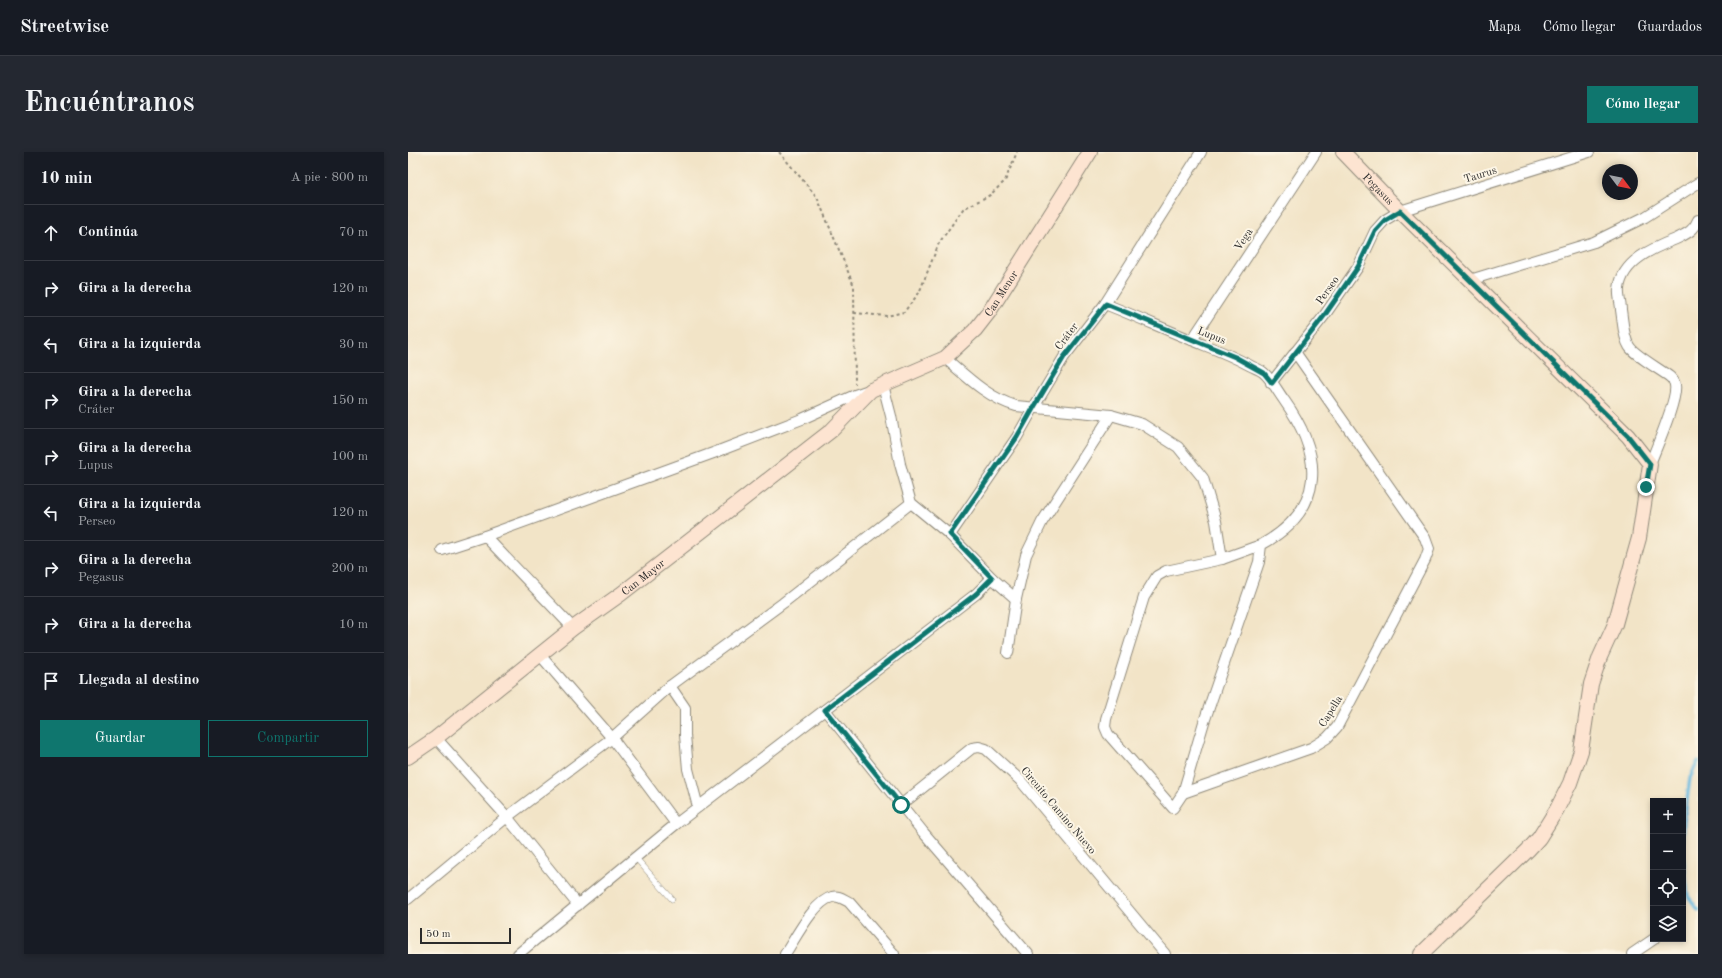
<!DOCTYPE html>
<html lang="es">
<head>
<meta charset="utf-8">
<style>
	body { margin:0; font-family:"Old Standard TT",serif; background:#242831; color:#f1f3f6 }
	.controls { position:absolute; right:12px; bottom:12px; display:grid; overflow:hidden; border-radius:0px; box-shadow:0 2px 6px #0003 }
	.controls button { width:36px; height:36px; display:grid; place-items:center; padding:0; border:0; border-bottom:1px solid #363941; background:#171b24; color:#f1f3f6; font:20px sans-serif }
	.compass { position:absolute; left:1194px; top:12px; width:36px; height:36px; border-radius:50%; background:#171b24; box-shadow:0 2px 6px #0003; rotate:122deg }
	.scale { position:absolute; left:12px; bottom:10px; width:91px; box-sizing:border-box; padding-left:4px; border:2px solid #2b2b2b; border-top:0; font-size:11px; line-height:14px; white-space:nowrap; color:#2b2b2b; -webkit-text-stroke:3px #fcf5e5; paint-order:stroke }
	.stop { position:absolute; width:12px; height:12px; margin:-9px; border:3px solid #0f766e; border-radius:50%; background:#fff }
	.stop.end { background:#0f766e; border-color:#fff; box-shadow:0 1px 4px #0008 }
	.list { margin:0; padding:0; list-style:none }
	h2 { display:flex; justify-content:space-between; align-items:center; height:52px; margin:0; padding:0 16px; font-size:17px }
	h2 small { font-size:13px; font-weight:400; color:#9ea1a6 }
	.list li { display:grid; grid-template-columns:26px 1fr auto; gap:12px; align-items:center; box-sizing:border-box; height:56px; padding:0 16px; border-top:1px solid #363941 }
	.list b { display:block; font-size:15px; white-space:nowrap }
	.list p { margin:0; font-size:13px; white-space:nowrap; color:#9ea1a6 }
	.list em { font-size:13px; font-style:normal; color:#9ea1a6 }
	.actions { display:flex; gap:8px; padding:12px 16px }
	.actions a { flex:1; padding:9px 0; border:1px solid #0f766e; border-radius:0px; text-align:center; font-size:14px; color:#0f766e }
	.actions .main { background:#0f766e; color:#fff }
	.icon { flex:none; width:22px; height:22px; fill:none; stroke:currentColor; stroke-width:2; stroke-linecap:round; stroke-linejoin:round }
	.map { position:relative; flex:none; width:1290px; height:802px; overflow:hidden; border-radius:0px }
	header { display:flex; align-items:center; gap:24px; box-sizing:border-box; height:56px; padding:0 20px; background:#171b24; border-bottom:1px solid #363941 }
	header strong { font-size:19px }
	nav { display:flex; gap:22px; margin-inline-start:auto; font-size:14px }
	.intro { display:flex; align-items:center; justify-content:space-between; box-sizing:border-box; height:96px; padding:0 24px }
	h1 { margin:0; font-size:28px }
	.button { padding:10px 18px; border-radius:0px; background:#0f766e; color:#fff; font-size:14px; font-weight:700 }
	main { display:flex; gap:24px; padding:0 24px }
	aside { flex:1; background:#171b24; border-radius:0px; box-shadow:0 2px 6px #0003 }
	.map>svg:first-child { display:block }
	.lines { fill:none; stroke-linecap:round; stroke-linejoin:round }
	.stream { stroke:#63b7df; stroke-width:3.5 }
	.lane-casing { stroke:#8e8879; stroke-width:6 }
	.street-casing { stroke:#8e8879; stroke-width:12 }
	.secondary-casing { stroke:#8e8879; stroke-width:16 }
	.path { stroke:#8e8879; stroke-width:2; stroke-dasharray:3 3; stroke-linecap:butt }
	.lane { stroke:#fff; stroke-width:5 }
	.street { stroke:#fff; stroke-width:10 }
	.secondary { stroke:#fde4d1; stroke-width:14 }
	.route { stroke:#0f766e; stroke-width:5 }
	.labels { text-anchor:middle; stroke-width:4; stroke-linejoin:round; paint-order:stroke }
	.street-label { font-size:11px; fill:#2b2b2b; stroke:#fcf5e5 }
</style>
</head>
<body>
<header>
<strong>Streetwise</strong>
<nav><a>Mapa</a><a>Cómo llegar</a><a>Guardados</a></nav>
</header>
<div class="intro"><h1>Encuéntranos</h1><a class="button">Cómo llegar</a></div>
<main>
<aside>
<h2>10 min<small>A pie · 800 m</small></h2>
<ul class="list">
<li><svg class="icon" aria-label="ahead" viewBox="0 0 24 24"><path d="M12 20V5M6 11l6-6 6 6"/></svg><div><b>Continúa</b></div><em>70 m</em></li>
<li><svg class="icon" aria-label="right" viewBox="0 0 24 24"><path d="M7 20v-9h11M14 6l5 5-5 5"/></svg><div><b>Gira a la derecha</b></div><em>120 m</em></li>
<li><svg class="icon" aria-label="left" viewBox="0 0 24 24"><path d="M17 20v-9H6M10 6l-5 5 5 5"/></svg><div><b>Gira a la izquierda</b></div><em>30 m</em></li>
<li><svg class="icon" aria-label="right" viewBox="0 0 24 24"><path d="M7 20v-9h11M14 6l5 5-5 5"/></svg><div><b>Gira a la derecha</b><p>Cráter</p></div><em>150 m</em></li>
<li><svg class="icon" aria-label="right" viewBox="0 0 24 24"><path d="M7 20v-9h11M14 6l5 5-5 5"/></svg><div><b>Gira a la derecha</b><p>Lupus</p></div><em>100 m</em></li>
<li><svg class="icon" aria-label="left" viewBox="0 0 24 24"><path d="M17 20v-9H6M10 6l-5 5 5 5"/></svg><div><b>Gira a la izquierda</b><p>Perseo</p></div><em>120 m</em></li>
<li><svg class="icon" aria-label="right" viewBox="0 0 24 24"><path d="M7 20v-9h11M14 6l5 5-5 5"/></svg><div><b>Gira a la derecha</b><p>Pegasus</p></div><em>200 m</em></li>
<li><svg class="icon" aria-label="right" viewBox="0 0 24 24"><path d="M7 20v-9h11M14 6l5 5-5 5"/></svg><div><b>Gira a la derecha</b></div><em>10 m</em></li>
<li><svg class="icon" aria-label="arrive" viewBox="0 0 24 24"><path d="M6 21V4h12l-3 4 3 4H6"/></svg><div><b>Llegada al destino</b></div></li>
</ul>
<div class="actions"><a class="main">Guardar</a><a>Compartir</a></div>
</aside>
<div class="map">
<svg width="1290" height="802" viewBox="0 0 1290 802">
	<rect width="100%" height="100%" fill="#fcf5e5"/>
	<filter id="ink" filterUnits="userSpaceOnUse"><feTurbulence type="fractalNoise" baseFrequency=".025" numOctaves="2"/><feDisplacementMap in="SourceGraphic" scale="8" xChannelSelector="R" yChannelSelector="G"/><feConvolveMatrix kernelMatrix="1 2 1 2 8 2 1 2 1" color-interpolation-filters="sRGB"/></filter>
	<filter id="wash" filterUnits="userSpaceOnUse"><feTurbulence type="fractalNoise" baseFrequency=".012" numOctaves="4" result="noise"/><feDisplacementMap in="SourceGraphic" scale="16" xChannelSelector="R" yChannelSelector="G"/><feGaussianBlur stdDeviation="0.9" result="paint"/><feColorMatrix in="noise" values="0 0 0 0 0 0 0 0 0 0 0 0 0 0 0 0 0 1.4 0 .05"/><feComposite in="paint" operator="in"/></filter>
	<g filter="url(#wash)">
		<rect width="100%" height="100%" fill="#f2e4c7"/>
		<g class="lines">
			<g class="stream">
				<path d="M1275 697 1276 671 1282 626 1290 609"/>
				<path d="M1275 704 1280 744 1290 758"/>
			</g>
		</g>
	</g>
	<g filter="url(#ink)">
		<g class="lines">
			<defs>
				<path id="lane" d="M227 705 264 747"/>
				<g id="street">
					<path d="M1062 128 1186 90 1237 65 1290 31"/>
					<path d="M697 152C730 165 763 180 796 193 812 199 828 206 843 214 847 216 853 218 856 221 864 228 870 240 876 248 916 304 918 357 853 393L851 410 796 570 775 641 765 656 700 582 697 575 698 567 736 445 749 424 758 419 814 407 853 393"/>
					<path d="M784 188 908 0"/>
					<path d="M537 206C559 225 580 246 608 254L703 263 734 272 770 295 795 326 808 369 814 407"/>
					<path d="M863 231 916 164 950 115 967 79 977 68 992 59 1181 0"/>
					<path d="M475 233 483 264 492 312 503 351 542 383 584 426 608 447"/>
					<path d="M1242 312C1248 296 1270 247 1267 233 1267 230 1264 227 1262 225 1253 218 1226 203 1221 194 1215 184 1215 170 1213 158 1213 151 1210 144 1211 137 1214 109 1245 96 1268 87 1278 82 1286 79 1290 68"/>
					<path d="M542 383 609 285 626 255 656 205 697 152 793 0"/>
					<path d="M77 384 165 476"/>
					<path d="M34 398 77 384 308 300 394 267 447 243 461 238"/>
					<path d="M600 501 608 447 618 403 634 370 703 263"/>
					<path d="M132 503 204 586 268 672"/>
					<path d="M262 534 277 556V583L280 617 290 655"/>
					<path d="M417 558 515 680 620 802"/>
					<path d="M28 586 99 665 170 753"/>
					<path d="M775 641 903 596 919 586 929 575 1017 408 1021 397 1017 386 887 200"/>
					<path d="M493 653 564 596 571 595 578 597 612 628 757 802"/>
					<path d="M0 747 99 665 204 586 262 534 375 451 503 351"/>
					<path d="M110 802 268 672 568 442 584 426"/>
					<path d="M377 802C387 787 406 749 424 745 430 743 435 747 441 750L486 802"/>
					<path d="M1224 802 1246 787"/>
				</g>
				<g id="secondary">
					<path id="s1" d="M935 0 992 59 1220 284 1242 312 1231 386 1215 443 1207 472 1192 505 1183 532 1173 599 1162 631 1149 657 1131 686 1120 698 1013 802"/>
					<path id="s2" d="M0 605 28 586 165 476 213 442 424 278 463 238 537 206 567 178 581 160 682 0"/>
				</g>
			</defs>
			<use href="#lane" class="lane-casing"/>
			<use href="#street" class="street-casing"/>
			<use href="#secondary" class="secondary-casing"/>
			<g class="path">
				<path d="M371 0 409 45 446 134 447 232"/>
				<path d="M446 161 479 164 496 160 511 141 531 91 555 57 582 43 597 29 609 0"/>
			</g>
			<use href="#lane" class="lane"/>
			<use href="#street" class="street"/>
			<use href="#secondary" class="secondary"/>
		</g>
	</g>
	<g class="lines" filter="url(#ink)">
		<path class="route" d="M493 653 417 558 568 442 584 426 542 382 609 285 626 255 656 205 698 152 827 205 856 221 864 231 916 164 950 115 967 79 977 68 992 59 1220 284 1242 312 1238 335"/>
	</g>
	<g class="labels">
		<g class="street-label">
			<text transform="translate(1072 22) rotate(-17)" y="4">Taurus</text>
			<text dy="4" stroke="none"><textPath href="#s1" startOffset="51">Pegasus</textPath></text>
			<text transform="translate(835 87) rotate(-57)" y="4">Vega</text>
			<text transform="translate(919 138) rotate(-55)" y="4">Perseo</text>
			<text dy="4" stroke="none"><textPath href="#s2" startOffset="758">Can Menor</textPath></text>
			<text transform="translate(804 183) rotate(22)" y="4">Lupus</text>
			<text transform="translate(658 184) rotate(-53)" y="4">Cráter</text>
			<text dy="4" stroke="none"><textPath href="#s2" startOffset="296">Can Mayor</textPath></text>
			<text transform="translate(922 559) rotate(-58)" y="4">Capella</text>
			<text transform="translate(651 658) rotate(50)" y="4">Circuito Camino Nuevo</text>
		</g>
	</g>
</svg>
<div class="controls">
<button>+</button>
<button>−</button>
<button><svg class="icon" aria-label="locate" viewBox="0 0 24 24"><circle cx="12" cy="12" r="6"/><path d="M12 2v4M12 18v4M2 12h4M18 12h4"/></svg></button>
<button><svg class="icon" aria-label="layers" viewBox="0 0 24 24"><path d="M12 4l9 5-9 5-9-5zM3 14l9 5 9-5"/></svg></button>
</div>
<svg class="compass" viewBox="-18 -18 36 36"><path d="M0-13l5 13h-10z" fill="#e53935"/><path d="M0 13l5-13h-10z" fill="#9ea1a6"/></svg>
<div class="scale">50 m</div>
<div class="stop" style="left:493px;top:653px"></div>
<div class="stop end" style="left:1238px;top:335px"></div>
</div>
</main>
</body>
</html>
